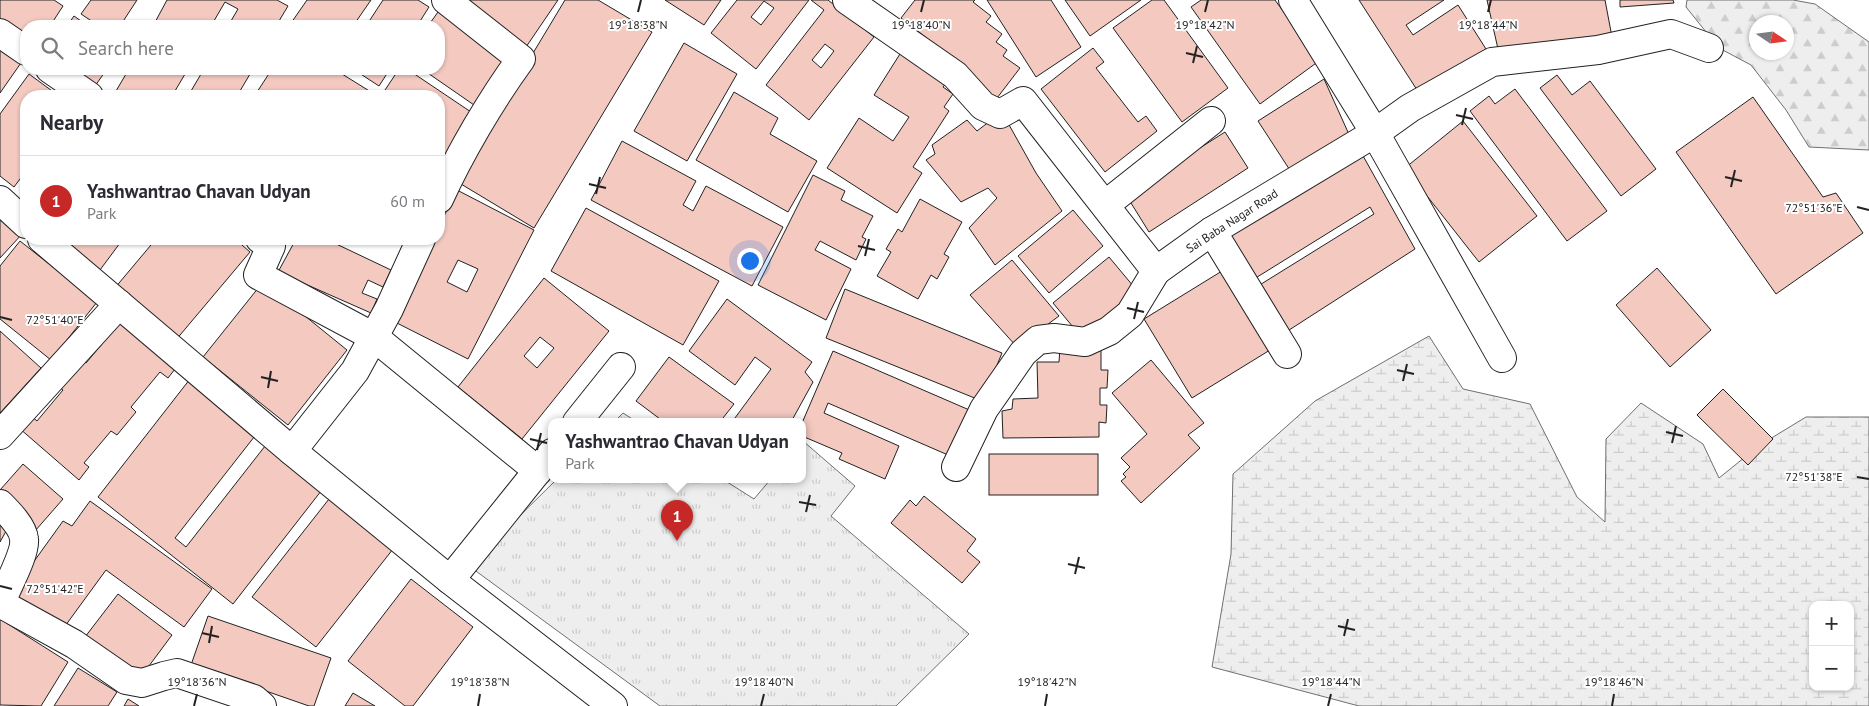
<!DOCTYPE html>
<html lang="en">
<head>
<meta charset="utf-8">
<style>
	body { margin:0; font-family:"PT Sans",sans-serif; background:#f2f2f3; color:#2b2b33 }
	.controls { position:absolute; right:15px; bottom:15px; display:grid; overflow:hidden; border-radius:10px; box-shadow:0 1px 4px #0004 }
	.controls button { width:45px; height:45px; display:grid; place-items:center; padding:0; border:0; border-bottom:1px solid #e1e1e2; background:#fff; color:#2b2b33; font:25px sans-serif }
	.compass { position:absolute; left:1749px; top:15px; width:45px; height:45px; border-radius:50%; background:#fff; box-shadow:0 1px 4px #0004; rotate:103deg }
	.you { position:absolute; left:749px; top:260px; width:18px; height:18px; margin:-12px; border:4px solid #fff; border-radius:50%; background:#1a73e8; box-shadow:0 0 0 8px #1a73e833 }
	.badge { display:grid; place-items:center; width:32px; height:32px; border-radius:50%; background:#c62828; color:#fff; font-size:16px; font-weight:700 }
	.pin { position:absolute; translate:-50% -41px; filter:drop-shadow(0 1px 2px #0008) }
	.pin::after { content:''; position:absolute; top:26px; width:18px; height:15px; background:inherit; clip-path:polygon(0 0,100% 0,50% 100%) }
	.popup { position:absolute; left:548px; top:418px; width:258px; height:65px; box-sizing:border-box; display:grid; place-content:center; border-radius:10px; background:#fff; filter:drop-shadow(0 1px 4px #0005); font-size:16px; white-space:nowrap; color:#7c7c81 }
	.popup b { font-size:19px; color:#2b2b33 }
	.popup::after { content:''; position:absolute; left:50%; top:100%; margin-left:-10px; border:10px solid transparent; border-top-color:#fff }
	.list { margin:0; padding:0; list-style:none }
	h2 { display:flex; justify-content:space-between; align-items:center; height:65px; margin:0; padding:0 20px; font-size:21px }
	h2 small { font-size:16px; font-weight:400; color:#7c7c81 }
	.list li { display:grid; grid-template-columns:32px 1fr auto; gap:15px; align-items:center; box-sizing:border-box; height:90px; padding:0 20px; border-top:1px solid #e1e1e2 }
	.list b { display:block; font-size:19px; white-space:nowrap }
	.list p { margin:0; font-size:16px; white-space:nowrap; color:#7c7c81 }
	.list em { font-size:16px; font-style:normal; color:#7c7c81 }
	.icon { flex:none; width:28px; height:28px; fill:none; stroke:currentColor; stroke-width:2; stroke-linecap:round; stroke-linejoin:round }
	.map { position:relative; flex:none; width:1869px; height:706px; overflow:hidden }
	.search { position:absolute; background:#fff; box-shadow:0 1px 4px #0004; left:20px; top:20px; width:425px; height:55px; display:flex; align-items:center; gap:12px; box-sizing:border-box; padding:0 18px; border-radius:20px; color:#7c7c81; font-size:19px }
	.panel { position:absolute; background:#fff; box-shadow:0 1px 4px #0004; left:20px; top:90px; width:425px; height:155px; border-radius:20px }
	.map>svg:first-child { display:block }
	.forest { fill:url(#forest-firs); stroke:#6f6f6f; fill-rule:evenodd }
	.wetland { fill:url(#wetland-marsh); stroke:#6f6f6f; fill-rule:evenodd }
	.park { fill:url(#park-tufts); stroke:#6f6f6f }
	.building { fill:#f3c9c0; stroke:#222; fill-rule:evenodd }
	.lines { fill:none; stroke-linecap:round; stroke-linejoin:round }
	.minor-casing { stroke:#222; stroke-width:30 }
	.minor { stroke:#fff; stroke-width:28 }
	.ticks { fill:none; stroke:#222; stroke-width:2 }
	.labels { text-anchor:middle; stroke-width:4; stroke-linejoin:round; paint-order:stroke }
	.street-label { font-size:12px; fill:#222; stroke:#fff }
	.ticks-label { font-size:12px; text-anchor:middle; fill:#222; stroke:#fff; stroke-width:4; stroke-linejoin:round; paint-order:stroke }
</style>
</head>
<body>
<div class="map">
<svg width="1869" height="706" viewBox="0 0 1869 706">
	<defs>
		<pattern id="forest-firs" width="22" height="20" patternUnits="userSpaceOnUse" patternTransform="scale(1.25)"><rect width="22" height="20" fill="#eee"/><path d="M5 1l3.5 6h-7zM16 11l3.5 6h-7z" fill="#ccc"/></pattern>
		<pattern id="wetland-marsh" width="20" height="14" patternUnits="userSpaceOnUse" patternTransform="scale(1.25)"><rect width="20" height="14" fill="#eee"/><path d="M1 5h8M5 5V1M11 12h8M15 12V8" fill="none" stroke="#ccc"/></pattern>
		<pattern id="park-tufts" width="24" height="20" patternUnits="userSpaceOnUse" patternTransform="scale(1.25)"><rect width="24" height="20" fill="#eee"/><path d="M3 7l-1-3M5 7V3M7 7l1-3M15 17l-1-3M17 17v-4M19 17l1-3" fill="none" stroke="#ccc"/></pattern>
	</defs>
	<rect width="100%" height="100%" fill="#fff"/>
	<path class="forest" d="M1687 0H1793L1815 4 1869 42V150L1809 147 1786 110 1751 65 1719 48 1686 7ZM1756 22H1786V52H1756Z"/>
	<path class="wetland" d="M1429 336 1463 389 1530 404 1577 497 1605 522 1606 439 1641 403 1703 444 1719 478 1760 445 1806 417H1869V706H1359L1212 667 1231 554 1233 474 1315 401ZM1813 605H1850V687H1813Z"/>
	<g class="park">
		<path d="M623 413 637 422H614Z"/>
		<path d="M803 441 855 486 831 516 969 634 896 706H660L469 566 556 480H724L754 499 770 480H802Z"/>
	</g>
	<g class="building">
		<path d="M0 0H54L63 6 50 26H26V44L0 25Z"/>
		<path d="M91 0H137L120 26H99L81 14Z"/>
		<path d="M167 0H277L288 6 276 26H228L238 9 225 2 211 26H153Z"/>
		<path d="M307 0H371L353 26H289Z"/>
		<path d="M383 0H418L429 7 417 26H366Z"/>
		<path d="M456 0H558L526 47Z"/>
		<path d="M565 0H598L652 32 534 228 456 181Z"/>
		<path d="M665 0H721L704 25Z"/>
		<path d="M737 0H809L756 69 711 33ZM764 1 774 8 761 25 751 17Z"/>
		<path d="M811 0H828L874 37 809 120 766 85 824 10ZM825 44 834 51 821 68 812 60Z"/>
		<path d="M915 0H975L973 2 991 16 986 22 1002 34 996 42 1007 50 1003 56 1020 68 994 102 969 71 901 18Z"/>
		<path d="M987 0H1051L1081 47 1036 77Z"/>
		<path d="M1065 0H1141L1090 36Z"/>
		<path d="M1152 0H1164L1228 88 1182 122 1113 28Z"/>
		<path d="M1201 0H1275L1319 61 1260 104 1191 7Z"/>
		<path d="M1359 0H1444L1406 25 1413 35 1458 5 1486 49 1419 93Z"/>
		<path d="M1487 0H1605L1612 37 1498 49Z"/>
		<path d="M1620 0H1673L1674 3 1620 7Z"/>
		<path d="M438 12 506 59 474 105 422 69H439V26H428Z"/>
		<path d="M74 16 88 26H67Z"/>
		<path d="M0 40 23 60 0 93Z"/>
		<path d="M684 43 737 74 687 161 634 131Z"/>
		<path d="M905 46 951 76 943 87 953 94 944 107 949 111 913 167 922 173 897 213 827 168 859 118 893 141 909 117 874 95Z"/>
		<path d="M1093 48 1104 62 1096 68 1138 122 1146 116 1157 131 1105 172 1041 89Z"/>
		<path d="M70 69H107L95 86Z"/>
		<path d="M129 69H188L172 96H113Z"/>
		<path d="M204 69H253L237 96H188Z"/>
		<path d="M272 69H334L371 92 368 96H263L257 92Z"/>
		<path d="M353 69H390L379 86Z"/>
		<path d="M399 69H407L474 114 445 158 439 154V96H381Z"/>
		<path d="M29 74 59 96H26V171L14 187 0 176V114Z"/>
		<path d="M1557 75 1572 95 1590 81 1656 169 1621 196 1540 88Z"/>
		<path d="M1324 79 1352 141 1295 178 1258 121Z"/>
		<path d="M1515 89 1607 211 1567 241 1470 111 1489 96 1495 104Z"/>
		<path d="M734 92 778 118 770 134 817 161 788 212 696 160Z"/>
		<path d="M1753 97 1823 197 1836 193 1863 233 1776 294 1676 152Z"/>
		<path d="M994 118 1000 128 1008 123 1036 173 1062 211 995 265 969 228 997 198 988 188 961 202 926 160 935 154 932 145 967 120 977 131Z"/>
		<path d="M1463 121 1537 216 1479 262 1405 168Z"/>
		<path d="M1225 132 1248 168 1149 232 1126 195Z"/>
		<path d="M622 141 696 181 683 205 693 211 706 186 783 227 752 286 591 200Z"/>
		<path d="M1362 154 1415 249 1286 332 1258 286 1374 214 1370 207 1254 279 1228 237Z"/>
		<path d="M813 175 845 191 841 200 873 216 862 237 866 239 856 260 820 241 815 250 851 269 826 320 758 285Z"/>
		<path d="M457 190 534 230 468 359 391 320 432 239H439V226ZM458 260 478 269 467 292 447 282Z"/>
		<path d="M920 199 962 222 944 254 949 257 937 279 931 275 918 299 877 276 891 252 886 249 898 229 902 232Z"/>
		<path d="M586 208 719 281 683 345 551 271Z"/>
		<path d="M1073 210 1103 246 1049 293 1018 256Z"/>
		<path d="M0 211 23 233 0 258Z"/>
		<path d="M49 239H123L97 274Z"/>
		<path d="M156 239H235L250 252 175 341 114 289Z"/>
		<path d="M296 239H331L330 241 391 270 383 287 368 280 362 293 377 299 371 313 278 272Z"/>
		<path d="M20 241 97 302 51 360 0 319V266Z"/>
		<path d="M1109 257 1139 293 1083 339 1053 303Z"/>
		<path d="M1012 260 1059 316 1017 347 970 295Z"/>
		<path d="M1657 268 1711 330 1670 367 1616 305Z"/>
		<path d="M1222 271 1270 350 1192 398 1144 319Z"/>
		<path d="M544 278 609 331 522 439 458 387ZM540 337 554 348 537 368 524 356Z"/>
		<path d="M263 282 347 350 288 425 203 357Z"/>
		<path d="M845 289 1002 353 982 401 826 338Z"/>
		<path d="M727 299 812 362 805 372 813 382 791 422H732L771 369 755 357 735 385 689 351Z"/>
		<path d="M116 318 175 369 168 378 160 372 131 407 136 412 117 435 111 431 84 463 89 467 79 480 19 428 30 415 37 421 63 390 56 385 79 357 86 363 113 331Z"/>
		<path d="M0 331 41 368 0 413Z"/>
		<path d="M1060 347 1101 350V370H1108L1107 388H1100V405H1107L1106 423 1099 422V437L1003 438 1002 411 1012 409 1013 399 1038 398 1037 362H1059Z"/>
		<path d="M833 351 974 412 955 458 828 403 824 413 899 446 885 479 839 459 842 453 802 436V423Z"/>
		<path d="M669 357 734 404 723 418 729 422H664L636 401Z"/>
		<path d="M1151 360 1204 423 1188 435 1200 448 1141 503 1121 481 1126 477 1123 474 1130 467 1121 458 1147 434 1112 393Z"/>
		<path d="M190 379 258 432 175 538 186 547 269 441 325 486 233 604 98 497Z"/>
		<path d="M1723 389 1773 439 1748 465 1697 415Z"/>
		<rect x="989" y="454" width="109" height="41"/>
		<path d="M23 464 63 499 35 531 0 500V490Z"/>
		<path d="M924 496 976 539 967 551 980 562 962 583 891 523 910 500 916 506Z"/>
		<path d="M329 499 393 549 316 647 252 597Z"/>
		<path d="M90 501 212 589 184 627 106 570 60 633 7 599 63 521 72 526Z"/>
		<path d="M0 521 9 526 0 542Z"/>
		<path d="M411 579 473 627 413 706H405L348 661Z"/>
		<path d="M118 594 172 635 140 678 85 637Z"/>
		<path d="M208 616 331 658 314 706H309L191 665Z"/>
		<path d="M0 619 68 662 41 706 0 705Z"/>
		<path d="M78 668 117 692 108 706H54Z"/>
		<path d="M353 693 375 706H345Z"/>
		<path d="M128 699 139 706H124Z"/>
	</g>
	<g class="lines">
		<defs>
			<g id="minor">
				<path d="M847 0 955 75 983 106 1000 114 1023 101 1156 271 1212 231 1375 133 1410 108 1492 62 1598 50 1671 34 1709 48"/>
				<path d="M1293 0 1375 133 1502 358"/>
				<path d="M0 33 26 51"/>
				<path d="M50 69 89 96"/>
				<path d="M439 199C460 153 491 100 521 59L446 0"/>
				<path d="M0 200 26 224"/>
				<path d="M1105 205 1211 121"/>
				<path d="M1212 231 1287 354"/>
				<path d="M42 239 292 451 450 580 552 453"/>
				<path d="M260 239 271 246 258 275 374 337 538 471"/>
				<path d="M577 422 621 367"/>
				<path d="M0 435 119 304"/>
				<path d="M292 451 355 371 389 309 421 239"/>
				<path d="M956 467 984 409 1023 353 1038 340 1054 338 1085 342 1109 331 1130 314 1156 271"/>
				<path d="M0 504C8 512 23 527 24 539 26 552 8 585 3 598L5 606 74 644 126 680 142 683 164 676 177 673 254 699 262 706"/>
				<path d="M450 580 613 706"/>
			</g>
		</defs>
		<use href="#minor" class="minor-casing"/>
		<use href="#minor" class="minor"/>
	</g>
	<path class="ticks" d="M638 12 641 0M921 12 924 0M1205 12 1208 0M1488 12 1491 0M1186 53 1203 57M1193 63 1197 46M1456 115 1473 119M1462 125 1466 108M1725 177 1742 181M589 184 606 188M1731 187 1735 170M596 194 600 177M1857 207 1869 210M858 246 875 250M865 256 869 239M1127 308 1144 312M0 317 12 320M1134 319 1138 302M1397 370 1414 374M261 377 278 381M1403 381 1407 364M268 388 271 371M1666 432 1683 436M530 439 547 443M1672 443 1676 426M537 450 541 433M1857 477 1869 479M799 502 816 505M806 512 810 495M1068 564 1085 568M1075 574 1079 557M0 586 12 589M1338 626 1355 630M202 633 219 637M1344 636 1348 619M209 643 212 626M194 706 197 694M478 706 480 694M761 706 764 694M1045 706 1047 694M1328 706 1331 694M1612 706 1614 694"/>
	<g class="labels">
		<g class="street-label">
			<text transform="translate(1232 221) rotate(-33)" y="4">Sai Baba Nagar Road</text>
		</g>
	</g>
	<g class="ticks-label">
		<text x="638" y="29">19°18'38"N</text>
		<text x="921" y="29">19°18'40"N</text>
		<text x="1205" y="29">19°18'42"N</text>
		<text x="1488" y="29">19°18'44"N</text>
		<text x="1814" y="212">72°51'36"E</text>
		<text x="55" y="324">72°51'40"E</text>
		<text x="1814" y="481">72°51'38"E</text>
		<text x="55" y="593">72°51'42"E</text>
		<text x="197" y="686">19°18'36"N</text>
		<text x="480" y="686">19°18'38"N</text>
		<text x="764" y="686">19°18'40"N</text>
		<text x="1047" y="686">19°18'42"N</text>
		<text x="1331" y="686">19°18'44"N</text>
		<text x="1614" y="686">19°18'46"N</text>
	</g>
</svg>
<div class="controls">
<button>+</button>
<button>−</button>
</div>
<svg class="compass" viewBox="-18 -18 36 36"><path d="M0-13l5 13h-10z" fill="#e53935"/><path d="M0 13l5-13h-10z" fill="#7c7c81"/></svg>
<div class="you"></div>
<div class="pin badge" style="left:677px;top:541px">1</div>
<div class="popup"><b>Yashwantrao Chavan Udyan</b>Park</div>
<div class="search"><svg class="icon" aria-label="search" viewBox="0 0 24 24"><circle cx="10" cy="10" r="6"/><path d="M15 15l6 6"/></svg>Search here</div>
<section class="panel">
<h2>Nearby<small></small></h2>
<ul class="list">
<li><span class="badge">1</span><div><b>Yashwantrao Chavan Udyan</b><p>Park</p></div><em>60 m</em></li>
</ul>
</section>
</div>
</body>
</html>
